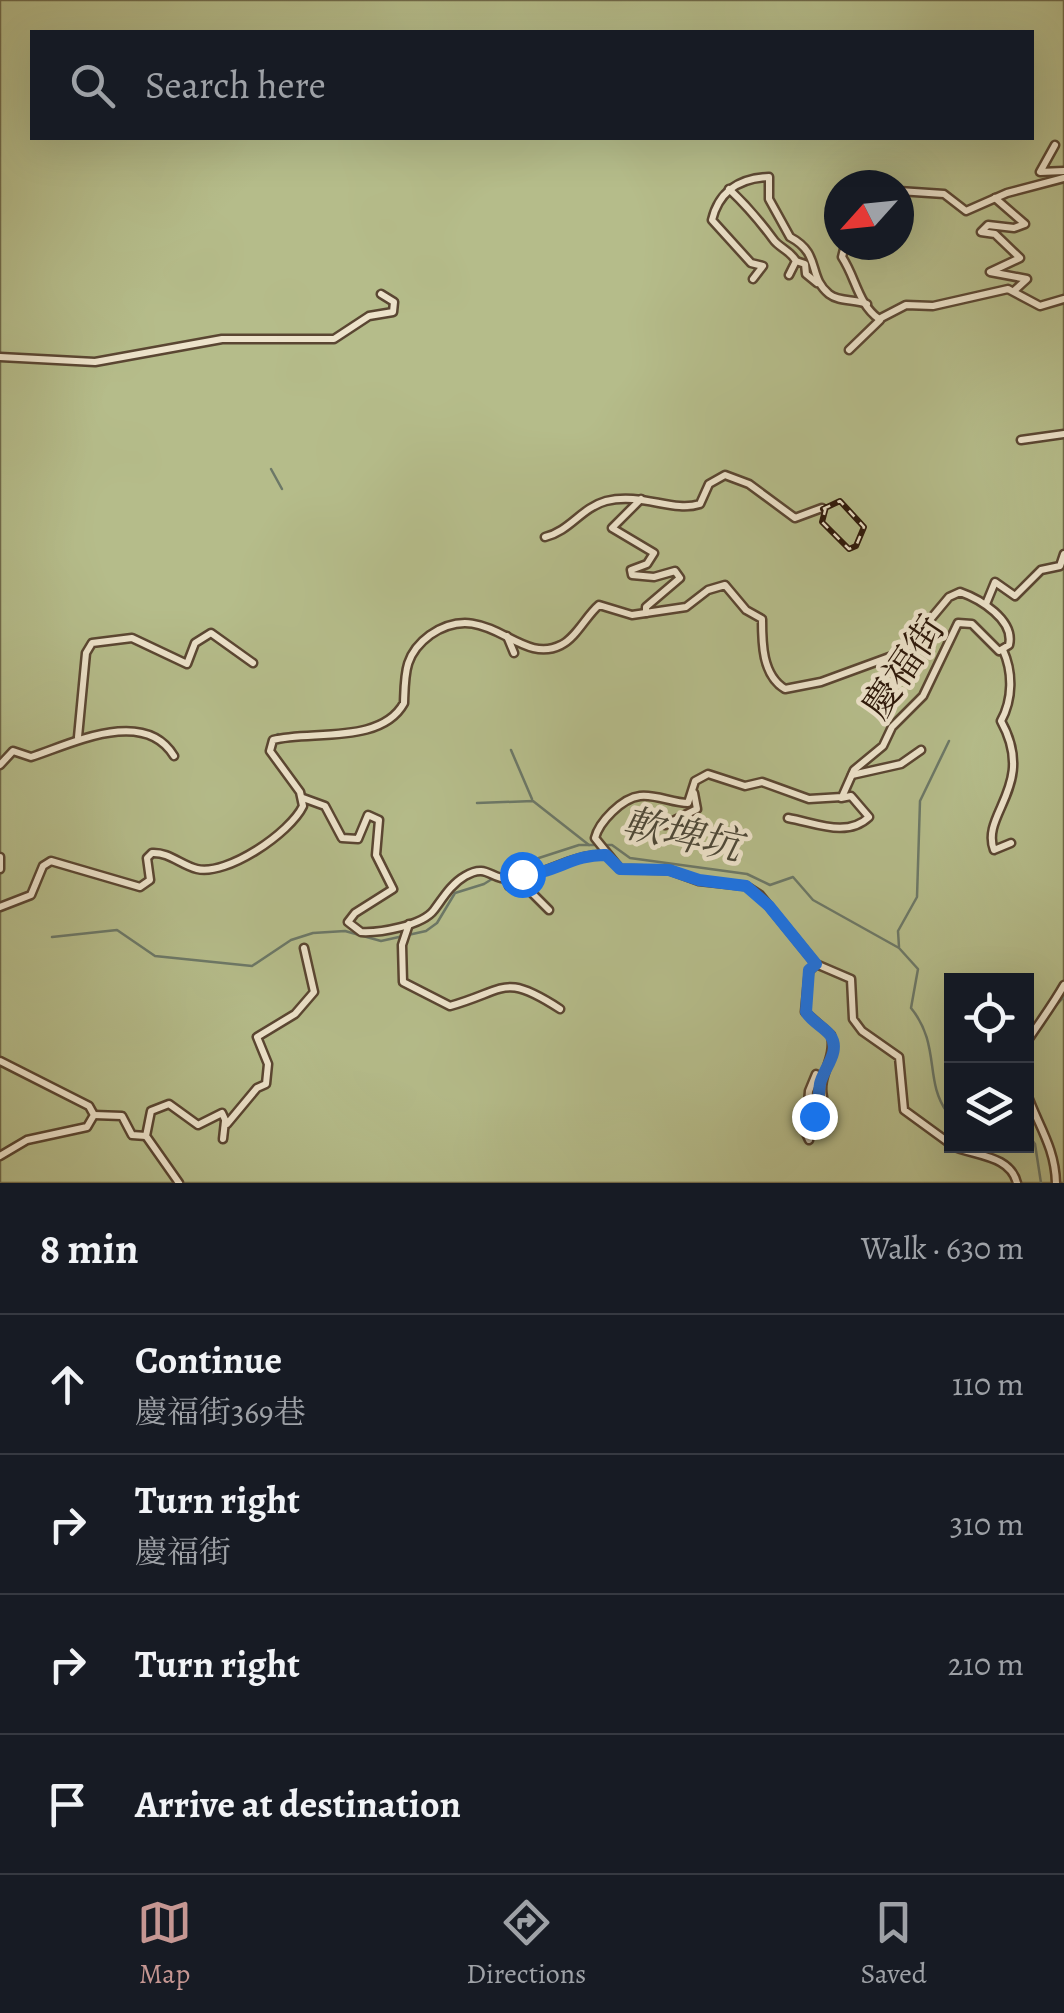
<!DOCTYPE html>
<html lang="en">
<head>
<meta charset="utf-8">
<style>
	body { margin:0; font-family:Alegreya,"Noto Serif TC",serif; background:#20242c; color:#f1f3f6 }
	.controls { position:absolute; right:30px; bottom:30px; display:grid; overflow:hidden; border-radius:0px; box-shadow:0 10px 40px #0002 }
	.controls button { width:90px; height:90px; display:grid; place-items:center; padding:0; border:0; border-bottom:2px solid #363941; background:#171b24; color:#f1f3f6; font:50px sans-serif }
	.compass { position:absolute; left:824px; top:170px; width:90px; height:90px; border-radius:50%; background:#171b24; box-shadow:0 10px 40px #0002; rotate:243deg }
	.stop { position:absolute; width:30px; height:30px; margin:-22px; border:8px solid #1a73e8; border-radius:50%; background:#fff }
	.stop.end { background:#1a73e8; border-color:#fff; box-shadow:0 2px 10px #0008 }
	.list { margin:0; padding:0; list-style:none }
	h2 { display:flex; justify-content:space-between; align-items:center; height:130px; margin:0; padding:0 40px; font-size:42px }
	h2 small { font-size:32px; font-weight:400; color:#9ea1a6 }
	.list li { display:grid; grid-template-columns:65px 1fr auto; gap:30px; align-items:center; box-sizing:border-box; height:140px; padding:0 40px; border-top:2px solid #363941 }
	.list b { display:block; font-size:38px; white-space:nowrap }
	.list p { margin:0; font-size:32px; white-space:nowrap; color:#9ea1a6 }
	.list em { font-size:32px; font-style:normal; color:#9ea1a6 }
	.icon { flex:none; width:55px; height:55px; fill:none; stroke:currentColor; stroke-width:2; stroke-linecap:round; stroke-linejoin:round }
	.map { position:relative; flex:none; width:1064px; height:1183px; overflow:hidden }
	.search { position:absolute; background:#171b24; box-shadow:0 10px 40px #0002; left:30px; right:30px; top:30px; height:110px; display:flex; align-items:center; gap:25px; box-sizing:border-box; padding:0 35px; border-radius:0px; color:#9ea1a6; font-size:38px }
	.sheet { height:690px; background:#171b24 }
	nav { display:flex; justify-content:space-around; align-items:center; box-sizing:border-box; height:140px; border-top:2px solid #363941; background:#171b24; font-size:28px; color:#9ea1a6 }
	nav a { display:grid; justify-items:center; gap:5px }
	nav .on { color:#c59692 }
	.map>svg:first-child { display:block }
	.green { fill:#b5bc8a; stroke:#706a4a; stroke-width:2.5; fill-rule:evenodd }
	.lines { fill:none; stroke-linecap:round; stroke-linejoin:round }
	.stream { stroke:#6c7867; stroke-width:2.5 }
	.minor-casing { stroke:#5a4632; stroke-width:11 }
	.minor { stroke:#ede3cb; stroke-width:6 }
	.rail-casing { stroke:#2c1709; stroke-width:6 }
	.rail { stroke:#ede3cb; stroke-width:2.5; stroke-dasharray:8; stroke-linecap:butt }
	.route { stroke:#1a73e8; stroke-width:12 }
	.labels { text-anchor:middle; stroke-width:9; stroke-linejoin:round; paint-order:stroke }
	.street-label { font-size:38px; fill:#2c1709; stroke:#ede3cb }
	.water-label { font-size:40px; font-style:italic; fill:#4c4838; stroke:#ede3cb }
</style>
</head>
<body>
<div class="map">
<svg width="1064" height="1183" viewBox="0 0 1064 1183">
	<rect width="100%" height="100%" fill="#e3d4af"/>
	<filter id="stains"><feTurbulence type="fractalNoise" baseFrequency=".002" numOctaves="4"/><feColorMatrix values="0 0 0 0 .2 0 0 0 0 .09 0 0 0 0 .02 0 0 0 .5 -.17"/></filter>
	<radialGradient id="worn" r=".72"><stop offset=".6" stop-color="#630" stop-opacity="0"/><stop offset="1" stop-color="#630" stop-opacity=".3"/></radialGradient>
	<path class="green" d="M0 0H1064V1183H0ZM32 32H1032V138H32ZM839 185H899V245H839ZM952 981H1026V1146H952Z"/>
	<g class="lines">
		<g class="stream">
			<path d="M271 469 282 489"/>
			<path d="M275 736 278 734"/>
			<path d="M511 750 532 799"/>
			<path d="M477 803 533 801 589 845"/>
			<path d="M52 937 117 930 155 956 252 966 291 940 313 933 345 931 381 941 426 931 437 923 455 893 484 884 511 867 579 845H612L630 858 747 874 770 885 793 877 813 900 899 948 918 969 911 1008C941 1045 924 1081 947 1112L952 1111"/>
			<path d="M899 947 898 931 917 897 920 801 949 741"/>
			<path d="M1051 1010 1064 997"/>
			<path d="M1026 1031 1037 1022"/>
			<path d="M1026 1132 1035 1144 1041 1183"/>
		</g>
		<defs>
			<g id="minor">
				<path d="M1055 145 1040 172 1064 171"/>
				<path d="M729 189C746 205 759 220 773 239 779 248 790 250 796 261L789 275"/>
				<path d="M899 191 944 194 966 211 1007 193 1064 178"/>
				<path d="M995 198 1025 224 1014 228 988 225 981 232 995 234 1020 258 990 272 1027 279 1015 290"/>
				<path d="M845 245 842 257C856 278 858 304 879 319L906 305 933 306 1008 289 1040 306 1064 299"/>
				<path d="M796 261 805 264 806 274 817 283"/>
				<path d="M753 279 763 266 751 263 712 220C719 191 740 178 769 177V199L790 237C822 254 807 276 829 294 839 302 855 299 867 304"/>
				<path d="M849 350 880 320"/>
				<path d="M0 357 95 362 222 339H334L369 316 393 312 394 302 381 294"/>
				<path d="M1021 440 1064 434"/>
				<path d="M641 499 612 528 654 553 647 564 631 570 632 575 654 577 675 571 680 578 646 607V613"/>
				<path d="M545 537C570 531 581 508 606 501 642 492 673 513 700 504L709 484 725 475 749 484 795 518 822 508"/>
				<path d="M986 604 995 582 1015 596 1041 570 1060 566 1064 554"/>
				<path d="M507 636 514 653"/>
				<path d="M1003 650C1013 672 1013 699 1001 721 1037 786 980 814 994 850L1011 843"/>
				<path d="M78 737 86 653 92 643 132 638 187 664 195 643 211 633 253 663"/>
				<path d="M0 765 13 751 31 757C69 745 144 706 174 756"/>
				<path d="M852 775 901 764 921 750"/>
				<path d="M303 798 325 806 342 838 358 839 368 815 379 820 376 855 393 889 355 913 348 922 361 932C379 933 422 926 434 910 443 898 451 884 465 876 487 863 490 879 508 879 543 878 569 854 605 855"/>
				<path d="M788 818C816 823 847 838 869 817L851 796 841 798"/>
				<path d="M665 825 697 809 694 793"/>
				<path d="M0 857V869"/>
				<path d="M507 878 509 886 526 887 549 910"/>
				<path d="M0 907 31 895 43 866 51 861 140 887 150 880 147 858 152 853C169 852 181 865 197 869 227 876 290 833 303 806L300 792 270 751 273 740C310 730 381 745 404 703 405 674 404 654 430 635 487 596 518 667 561 645 576 638 586 616 599 605L632 615 686 607 708 590 725 585 746 610 762 619C762 643 762 675 785 689L821 682 903 652 949 597 960 592C980 599 1015 620 1009 645L999 651 972 624 958 623 923 696 892 727 883 746 854 770 842 797 809 799 762 782 745 786 708 774 695 781 688 803C673 803 655 794 640 796 622 798 599 822 595 838L620 869 669 870 699 881 746 886 760 895 816 964 851 979 853 1019 862 1031 899 1057 904 1110 952 1145"/>
				<path d="M409 924 402 945 403 982 450 1006C507 990 503 972 560 1009"/>
				<path d="M1026 1043C1039 1023 1052 1006 1064 985"/>
				<path d="M0 1061 89 1106 94 1115 87 1127 27 1140 0 1156"/>
				<path d="M1026 1091C1037 1124 1055 1146 1056 1183"/>
				<path d="M94 1115 122 1116 132 1135 146 1136"/>
				<path d="M806 1127 809 1091 816 1074"/>
				<path d="M223 1139 225 1121"/>
				<path d="M809 1140 804 1129 823 1097C818 1075 836 1059 831 1035L805 1012 809 971 816 964"/>
				<path d="M952 1146C975 1156 1010 1155 1017 1183"/>
				<path d="M179 1183 146 1136 151 1111 169 1104 198 1125 222 1113 227 1124 257 1088 266 1084 268 1064 257 1037 295 1014 314 992 304 948"/>
			</g>
		</defs>
		<use href="#minor" class="minor-casing"/>
		<use href="#minor" class="minor"/>
		<defs>
			<path id="rail" d="M823 509 840 501 864 527 856 546 849 549 822 522 826 507"/>
		</defs>
		<use href="#rail" class="rail-casing"/>
		<use href="#rail" class="rail"/>
	</g>
	<g class="lines">
		<path class="route" d="M522 874C553 875 572 854 606 855L620 869 669 870 699 880 746 886 769 906 816 964 809 970 806 1012C812 1022 824 1027 830 1035 842 1051 823 1069 820 1084 818 1096 820 1102 814 1116"/>
	</g>
	<g class="labels">
		<g class="street-label">
			<text transform="translate(903 667) rotate(-56)" y="13">慶福街</text>
		</g>
		<g class="water-label">
			<text transform="translate(682 834) rotate(12)" y="14">軟埤坑</text>
		</g>
	</g>
	<rect width="100%" height="100%" filter="url(#stains)"/>
	<rect width="100%" height="100%" fill="url(#worn)"/>
</svg>
<div class="controls">
<button><svg class="icon" aria-label="locate" viewBox="0 0 24 24"><circle cx="12" cy="12" r="6"/><path d="M12 2v4M12 18v4M2 12h4M18 12h4"/></svg></button>
<button><svg class="icon" aria-label="layers" viewBox="0 0 24 24"><path d="M12 4l9 5-9 5-9-5zM3 14l9 5 9-5"/></svg></button>
</div>
<svg class="compass" viewBox="-18 -18 36 36"><path d="M0-13l5 13h-10z" fill="#e53935"/><path d="M0 13l5-13h-10z" fill="#9ea1a6"/></svg>
<div class="stop" style="left:522px;top:874px"></div>
<div class="stop end" style="left:814px;top:1116px"></div>
<div class="search"><svg class="icon" aria-label="search" viewBox="0 0 24 24"><circle cx="10" cy="10" r="6"/><path d="M15 15l6 6"/></svg>Search here</div>
</div>
<section class="sheet">
<h2>8 min<small>Walk · 630 m</small></h2>
<ul class="list">
<li><svg class="icon" aria-label="ahead" viewBox="0 0 24 24"><path d="M12 20V5M6 11l6-6 6 6"/></svg><div><b>Continue</b><p>慶福街369巷</p></div><em>110 m</em></li>
<li><svg class="icon" aria-label="right" viewBox="0 0 24 24"><path d="M7 20v-9h11M14 6l5 5-5 5"/></svg><div><b>Turn right</b><p>慶福街</p></div><em>310 m</em></li>
<li><svg class="icon" aria-label="right" viewBox="0 0 24 24"><path d="M7 20v-9h11M14 6l5 5-5 5"/></svg><div><b>Turn right</b></div><em>210 m</em></li>
<li><svg class="icon" aria-label="arrive" viewBox="0 0 24 24"><path d="M6 21V4h12l-3 4 3 4H6"/></svg><div><b>Arrive at destination</b></div></li>
</ul>
</section>
<nav>
<a class="on"><svg class="icon" aria-label="map" viewBox="0 0 24 24"><path d="M3 6l6-2 6 2 6-2v14l-6 2-6-2-6 2zM9 4v14M15 6v14"/></svg>Map</a>
<a><svg class="icon" aria-label="directions" viewBox="0 0 24 24"><path d="M12 3l9 9-9 9-9-9zM9 14v-3h6M13 9l2 2-2 2"/></svg>Directions</a>
<a><svg class="icon" aria-label="saved" viewBox="0 0 24 24"><path d="M7 4h10v16l-5-4-5 4z"/></svg>Saved</a>
</nav>
</body>
</html>
